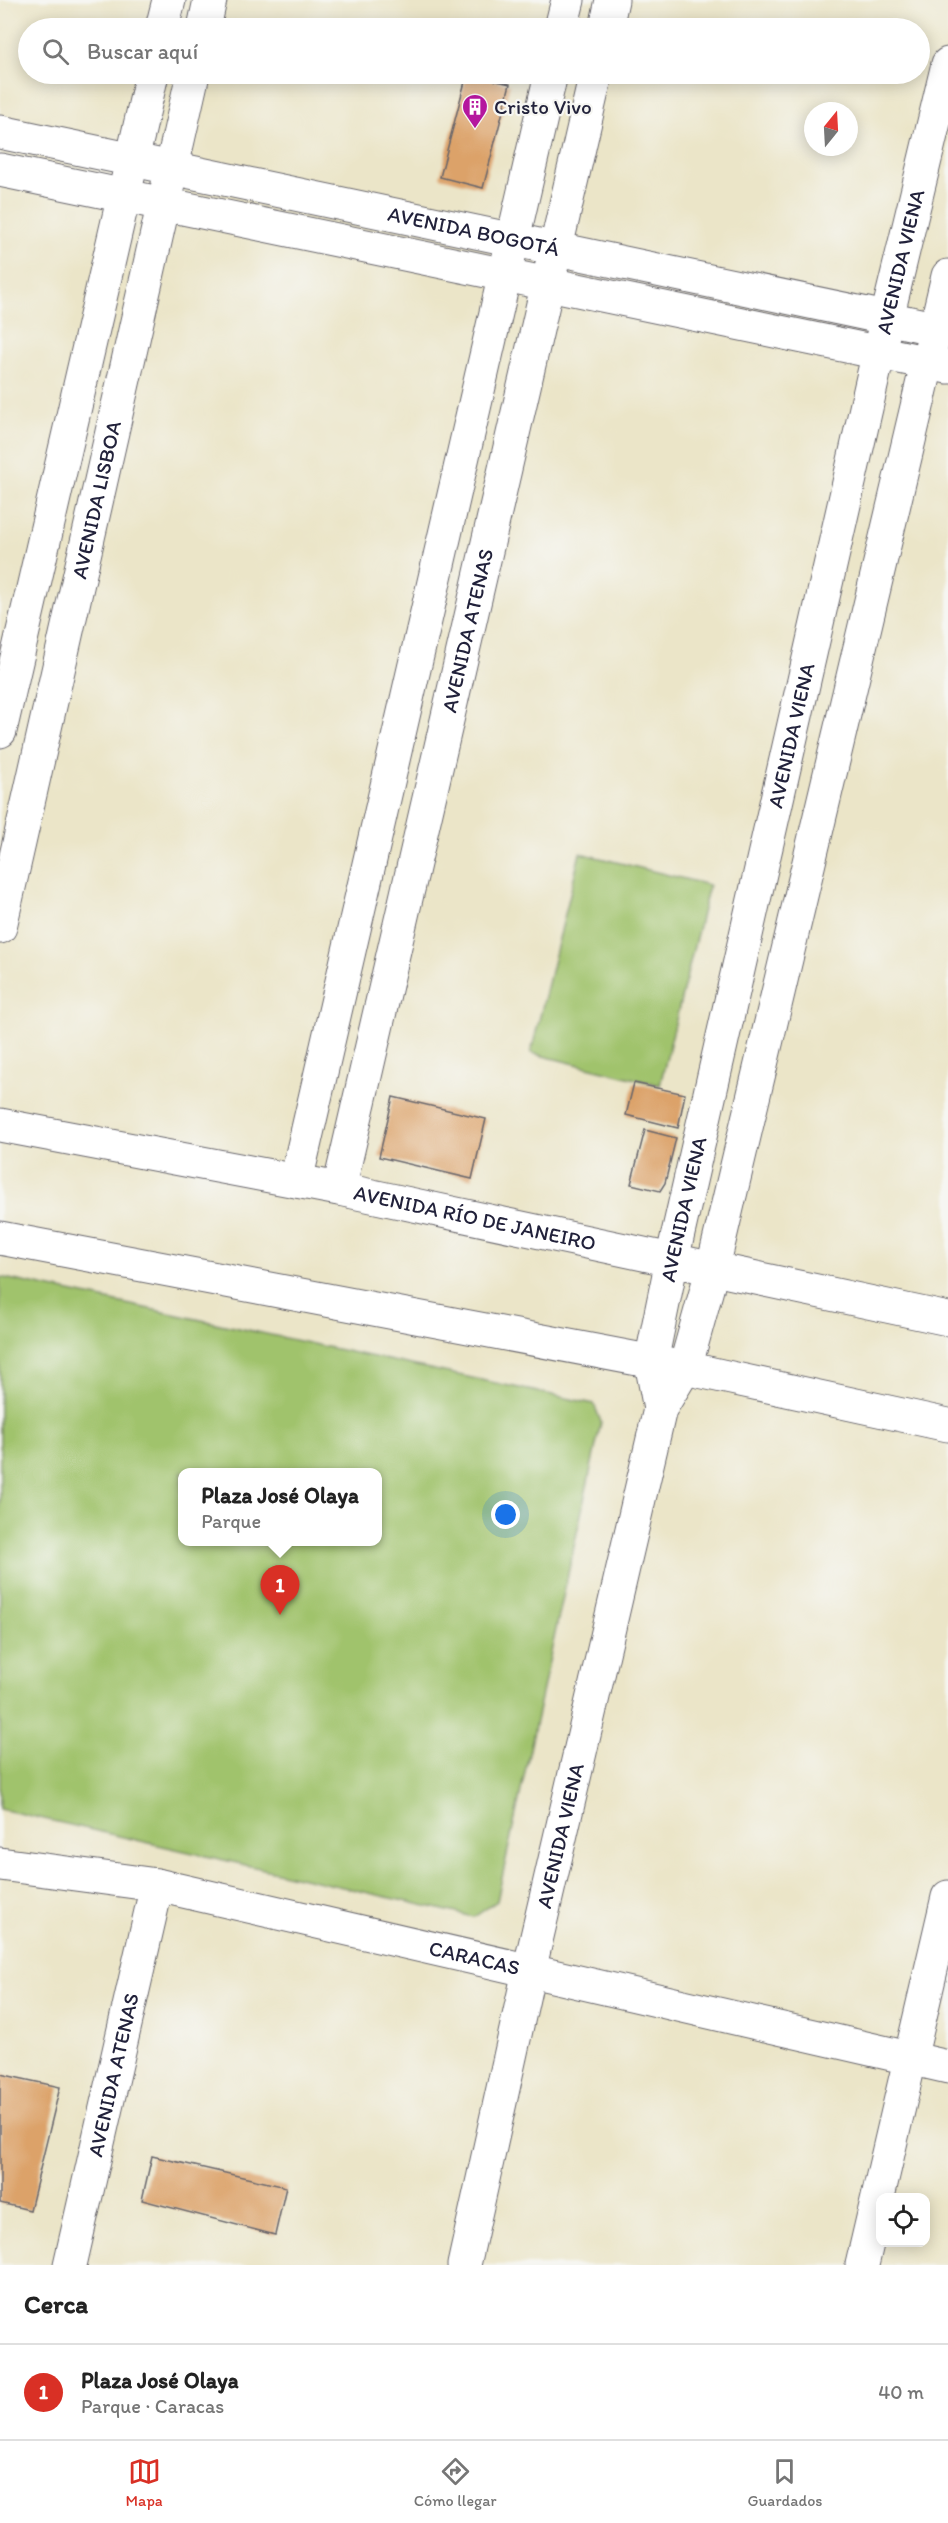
<!DOCTYPE html>
<html lang="es">
<head>
<meta charset="utf-8">
<style>
	body { margin:0; font-family:Itim,sans-serif; background:#f6f6f6; color:#222 }
	.controls { position:absolute; right:18px; bottom:18px; display:grid; overflow:hidden; border-radius:12px; box-shadow:0 3px 15px #0003 }
	.controls button { width:54px; height:54px; display:grid; place-items:center; padding:0; border:0; border-bottom:2px solid #e0e0e0; background:#fff; color:#222; font:30px sans-serif }
	.compass { position:absolute; left:804px; top:102px; width:54px; height:54px; border-radius:50%; background:#fff; box-shadow:0 3px 15px #0003; rotate:18deg }
	.you { position:absolute; left:506px; top:1515px; width:21px; height:21px; margin:-15px; border:4px solid #fff; border-radius:50%; background:#1a73e8; box-shadow:0 0 0 9px #1a73e833 }
	.badge { display:grid; place-items:center; width:39px; height:39px; border-radius:50%; background:#d93025; color:#fff; font-size:20px; font-weight:700 }
	.pin { position:absolute; translate:-50% -50px; filter:drop-shadow(0 2px 3px #0008) }
	.pin::after { content:''; position:absolute; top:32px; width:21px; height:18px; background:inherit; clip-path:polygon(0 0,100% 0,50% 100%) }
	.popup { position:absolute; left:178px; top:1468px; width:204px; height:78px; box-sizing:border-box; display:grid; place-content:center; border-radius:12px; background:#fff; filter:drop-shadow(0 2px 4px #0005); font-size:20px; white-space:nowrap; color:#767676 }
	.popup b { font-size:22px; color:#222 }
	.popup::after { content:''; position:absolute; left:50%; top:100%; margin-left:-12px; border:12px solid transparent; border-top-color:#fff }
	.list { margin:0; padding:0; list-style:none }
	h2 { display:flex; justify-content:space-between; align-items:center; height:78px; margin:0; padding:0 24px; font-size:26px }
	h2 small { font-size:20px; font-weight:400; color:#767676 }
	.list li { display:grid; grid-template-columns:39px 1fr auto; gap:18px; align-items:center; box-sizing:border-box; height:96px; padding:0 24px; border-top:2px solid #e0e0e0 }
	.list b { display:block; font-size:22px; white-space:nowrap }
	.list p { margin:0; font-size:20px; white-space:nowrap; color:#767676 }
	.list em { font-size:20px; font-style:normal; color:#767676 }
	.icon { flex:none; width:33px; height:33px; fill:none; stroke:currentColor; stroke-width:2; stroke-linecap:round; stroke-linejoin:round }
	.map { position:relative; flex:none; width:948px; height:2265px; overflow:hidden }
	.search { position:absolute; background:#fff; box-shadow:0 3px 15px #0003; left:18px; right:18px; top:18px; height:66px; display:flex; align-items:center; gap:15px; box-sizing:border-box; padding:0 21px; border-radius:33px; color:#767676; font-size:22px }
	.sheet { height:174px; background:#fff }
	nav { display:flex; justify-content:space-around; align-items:center; box-sizing:border-box; height:84px; border-top:2px solid #e0e0e0; background:#fff; font-size:16px; color:#767676 }
	nav a { display:grid; justify-items:center; gap:3px }
	nav .on { color:#d93025 }
	.map>svg:first-child { display:block }
	.green { fill:#a0c36c; stroke:#617254; stroke-width:1.5; fill-rule:evenodd }
	.building { fill:#dca269 }
	.lines { fill:none; stroke-linecap:round; stroke-linejoin:round }
	.minor-casing { stroke:#68666c; stroke-width:35 }
	.minor { stroke:#fff; stroke-width:33 }
	.labels { text-anchor:middle; stroke-width:4.5; stroke-linejoin:round; paint-order:stroke }
	.poi-label { font-size:21px; fill:#22223b; stroke:#f6f6f2; text-anchor:start }
	.street-label { font-size:21px; fill:#22223b; stroke:#f6f6f2 }
</style>
</head>
<body>
<div class="map">
<svg width="948" height="2265" viewBox="0 0 948 2265">
	<rect width="100%" height="100%" fill="#f6f6f2"/>
	<filter id="ink" filterUnits="userSpaceOnUse"><feTurbulence type="fractalNoise" baseFrequency=".0167" numOctaves="2"/><feDisplacementMap in="SourceGraphic" scale="12" xChannelSelector="R" yChannelSelector="G"/><feConvolveMatrix kernelMatrix="1 2 1 2 8 2 1 2 1" color-interpolation-filters="sRGB"/></filter>
	<filter id="wash" filterUnits="userSpaceOnUse"><feTurbulence type="fractalNoise" baseFrequency=".008" numOctaves="4" result="noise"/><feDisplacementMap in="SourceGraphic" scale="24" xChannelSelector="R" yChannelSelector="G"/><feGaussianBlur stdDeviation="1.35" result="paint"/><feColorMatrix in="noise" values="0 0 0 0 0 0 0 0 0 0 0 0 0 0 0 0 0 1.4 0 .05"/><feComposite in="paint" operator="in"/></filter>
	<g filter="url(#wash)">
		<rect width="100%" height="100%" fill="#ebe5c8"/>
		<g class="green">
			<path d="M580 853 709 885 660 1085 531 1053Z"/>
			<path d="M0 1277 594 1404 601 1422 497 1901 474 1917 0 1809ZM182 1472H378V1542H182Z"/>
		</g>
		<g id="blocks">
			<g class="building">
				<path d="M467 74 510 84 483 188 440 177Z"/>
				<path d="M634 1083 685 1094 678 1128 626 1115Z"/>
				<path d="M393 1097 486 1119 472 1179 379 1157Z"/>
				<path d="M645 1130 676 1138 665 1183 660 1191 631 1184Z"/>
				<path d="M0 2074 60 2087 30 2210 0 2203Z"/>
				<path d="M152 2156 286 2187 275 2235 142 2200Z"/>
			</g>
		</g>
	</g>
	<g filter="url(#ink)">
		<use href="#blocks" fill-opacity="0" stroke="#68666c" stroke-width="1.5"/>
		<g class="lines">
			<defs>
				<g id="minor">
					<path d="M162 28 169 0"/>
					<path d="M204 28 210 0"/>
					<path d="M561 28 568 0"/>
					<path d="M606 28 612 0"/>
					<path id="s1" d="M0 132 948 331"/>
					<path d="M0 170 948 367"/>
					<path d="M0 731 152 74"/>
					<path id="s2" d="M0 927 193 74"/>
					<path id="s3" d="M0 1125 339 1189 948 1319"/>
					<path d="M296 1181 551 74"/>
					<path id="s4" d="M339 1189 596 74"/>
					<path d="M0 1238 685 1368 948 1425"/>
					<path id="s5" d="M660 1409 651 1362 672 1260 879 351 948 64"/>
					<path id="s6" d="M0 1864 157 1885 948 2067"/>
					<path id="s7" d="M70 2265 157 1885"/>
					<path id="s8" d="M464 2265 529 1971 660 1409 685 1368 713 1267 948 276"/>
					<path d="M862 2265 948 1897"/>
				</g>
			</defs>
			<use href="#minor" class="minor-casing"/>
			<use href="#minor" class="minor"/>
		</g>
	</g>
	<defs>
		<symbol id="building-pin" viewBox="-11 -11 22 30"><path d="M0 17L-7.5 6A9.5 9.5 0 1 1 7.5 6Z" fill="#b5179e" stroke="#f6f6f2"/><path d="M-4-6H4V6H1V3H-1V6H-4ZM-2.5-4.3h1.7v1.8h-1.7ZM.8-4.3h1.7v1.8H.8ZM-2.5-1h1.7V.8h-1.7ZM.8-1h1.7V.8H.8Z" fill="#fff"/></symbol>
	</defs>
	<g fill-rule="evenodd">
		<use href="#building-pin" x="460" y="92" width="30" height="40"/>
	</g>
	<g class="labels">
		<g class="poi-label">
			<text x="494" y="114">Cristo Vivo</text>
		</g>
		<g class="street-label">
			<text dy="7" stroke="none"><textPath href="#s1" startOffset="484">AVENIDA BOGOTÁ</textPath></text>
			<text dy="7" stroke="none"><textPath href="#s5" startOffset="1176">AVENIDA VIENA</textPath></text>
			<text dy="7" stroke="none"><textPath href="#s2" startOffset="438">AVENIDA LISBOA</textPath></text>
			<text dy="7" stroke="none"><textPath href="#s4" startOffset="573">AVENIDA ATENAS</textPath></text>
			<text dy="7" stroke="none"><textPath href="#s5" startOffset="690">AVENIDA VIENA</textPath></text>
			<text dy="7" stroke="none"><textPath href="#s5" startOffset="204">AVENIDA VIENA</textPath></text>
			<text dy="7" stroke="none"><textPath href="#s3" startOffset="484">AVENIDA RÍO DE JANEIRO</textPath></text>
			<text dy="7" stroke="none"><textPath href="#s8" startOffset="440">AVENIDA VIENA</textPath></text>
			<text dy="7" stroke="none"><textPath href="#s6" startOffset="484">CARACAS</textPath></text>
			<text dy="7" stroke="none"><textPath href="#s7" startOffset="195">AVENIDA ATENAS</textPath></text>
		</g>
	</g>
</svg>
<div class="controls">
<button><svg class="icon" aria-label="locate" viewBox="0 0 24 24"><circle cx="12" cy="12" r="6"/><path d="M12 2v4M12 18v4M2 12h4M18 12h4"/></svg></button>
</div>
<svg class="compass" viewBox="-18 -18 36 36"><path d="M0-13l5 13h-10z" fill="#e53935"/><path d="M0 13l5-13h-10z" fill="#767676"/></svg>
<div class="you"></div>
<div class="pin badge" style="left:280px;top:1615px">1</div>
<div class="popup"><b>Plaza José Olaya</b>Parque</div>
<div class="search"><svg class="icon" aria-label="search" viewBox="0 0 24 24"><circle cx="10" cy="10" r="6"/><path d="M15 15l6 6"/></svg>Buscar aquí</div>
</div>
<section class="sheet">
<h2>Cerca<small></small></h2>
<ul class="list">
<li><span class="badge">1</span><div><b>Plaza José Olaya</b><p>Parque · Caracas</p></div><em>40 m</em></li>
</ul>
</section>
<nav>
<a class="on"><svg class="icon" aria-label="map" viewBox="0 0 24 24"><path d="M3 6l6-2 6 2 6-2v14l-6 2-6-2-6 2zM9 4v14M15 6v14"/></svg>Mapa</a>
<a><svg class="icon" aria-label="directions" viewBox="0 0 24 24"><path d="M12 3l9 9-9 9-9-9zM9 14v-3h6M13 9l2 2-2 2"/></svg>Cómo llegar</a>
<a><svg class="icon" aria-label="saved" viewBox="0 0 24 24"><path d="M7 4h10v16l-5-4-5 4z"/></svg>Guardados</a>
</nav>
</body>
</html>
